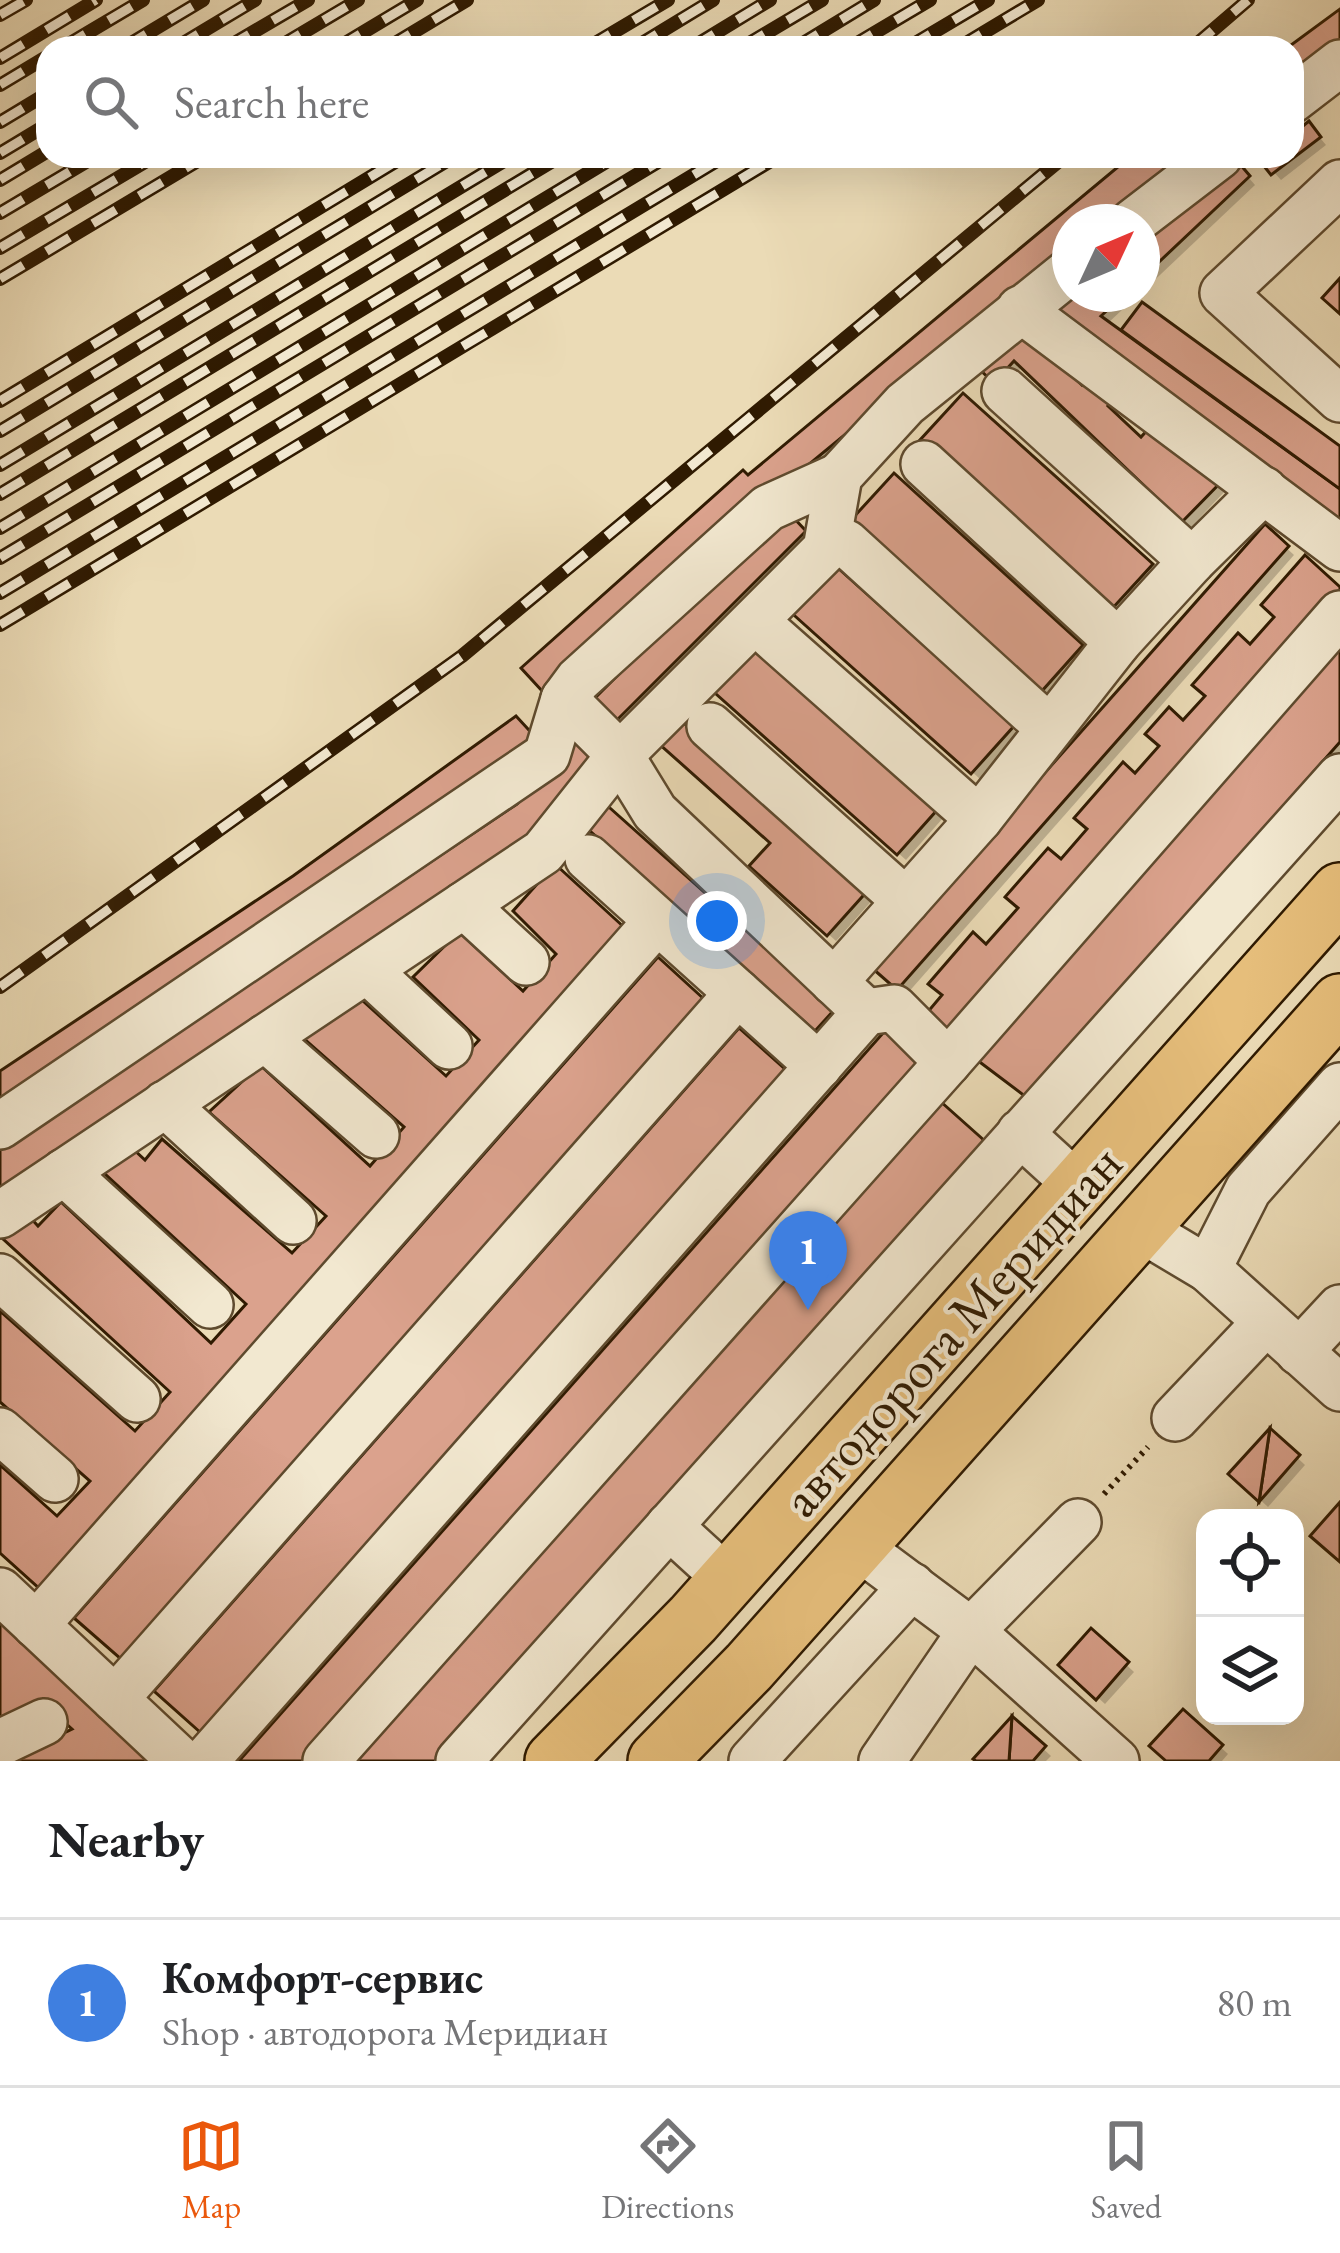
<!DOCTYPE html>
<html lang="en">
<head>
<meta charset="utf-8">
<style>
	body { margin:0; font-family:"EB Garamond",serif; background:#f6f6f6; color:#202124 }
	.controls { position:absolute; right:36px; bottom:36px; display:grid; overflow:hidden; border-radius:24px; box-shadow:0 12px 48px #0002 }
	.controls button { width:108px; height:108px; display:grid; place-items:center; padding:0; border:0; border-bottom:3px solid #e0e0e0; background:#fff; color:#202124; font:60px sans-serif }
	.compass { position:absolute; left:1052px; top:204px; width:108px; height:108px; border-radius:50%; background:#fff; box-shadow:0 12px 48px #0002; rotate:46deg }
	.you { position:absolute; left:717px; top:921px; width:42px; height:42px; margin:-30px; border:9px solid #fff; border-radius:50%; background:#1a73e8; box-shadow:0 0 0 18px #1a73e833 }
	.badge { display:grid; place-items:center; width:78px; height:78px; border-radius:50%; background:#ea580c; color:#fff; font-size:39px; font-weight:700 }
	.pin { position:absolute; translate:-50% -99px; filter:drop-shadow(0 3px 6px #0008) }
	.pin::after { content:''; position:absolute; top:63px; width:42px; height:36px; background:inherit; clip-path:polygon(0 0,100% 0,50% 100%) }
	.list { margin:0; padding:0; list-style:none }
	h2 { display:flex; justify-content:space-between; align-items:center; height:156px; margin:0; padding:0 48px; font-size:51px }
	h2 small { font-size:39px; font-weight:400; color:#757577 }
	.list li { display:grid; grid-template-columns:78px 1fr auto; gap:36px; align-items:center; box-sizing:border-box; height:168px; padding:0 48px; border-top:3px solid #e0e0e0 }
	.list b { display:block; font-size:45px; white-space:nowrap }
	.list p { margin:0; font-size:39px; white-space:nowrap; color:#757577 }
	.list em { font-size:39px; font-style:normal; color:#757577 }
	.icon { flex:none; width:66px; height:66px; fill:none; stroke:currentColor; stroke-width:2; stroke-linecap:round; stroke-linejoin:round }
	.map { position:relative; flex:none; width:1340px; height:1761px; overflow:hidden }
	.search { position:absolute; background:#fff; box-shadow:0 12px 48px #0002; left:36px; right:36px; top:36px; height:132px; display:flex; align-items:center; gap:30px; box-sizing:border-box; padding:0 42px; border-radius:36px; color:#757577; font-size:45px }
	.sheet { height:324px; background:#fff }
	nav { display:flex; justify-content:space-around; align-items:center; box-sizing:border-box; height:168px; border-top:3px solid #e0e0e0; background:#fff; font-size:33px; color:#757577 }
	nav a { display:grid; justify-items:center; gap:6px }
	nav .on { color:#ea580c }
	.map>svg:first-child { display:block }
	.shadow { fill:#0003 }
	.building { fill:#dba28d; stroke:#2f1a01; stroke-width:3 }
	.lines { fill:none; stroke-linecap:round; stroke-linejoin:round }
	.minor-casing { stroke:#5e4a2e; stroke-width:50 }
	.major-casing { stroke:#2f1a01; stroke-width:62 }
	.path { stroke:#2f1a01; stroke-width:6; stroke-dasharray:3 6; stroke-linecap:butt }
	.minor { stroke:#f2e8d0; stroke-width:45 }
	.major { stroke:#e6be7b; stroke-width:57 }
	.rail-casing { stroke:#2f1a01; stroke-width:14 }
	.rail { stroke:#f2e8d0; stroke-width:9; stroke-dasharray:27; stroke-linecap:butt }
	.labels { text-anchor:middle; stroke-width:9; stroke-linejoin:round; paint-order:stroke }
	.street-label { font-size:54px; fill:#2f1a01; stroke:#f2e8d0 }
</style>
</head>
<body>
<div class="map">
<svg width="1340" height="1761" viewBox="0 0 1340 1761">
	<rect width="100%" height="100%" fill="#ebdbb6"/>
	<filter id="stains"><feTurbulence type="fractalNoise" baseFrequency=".00167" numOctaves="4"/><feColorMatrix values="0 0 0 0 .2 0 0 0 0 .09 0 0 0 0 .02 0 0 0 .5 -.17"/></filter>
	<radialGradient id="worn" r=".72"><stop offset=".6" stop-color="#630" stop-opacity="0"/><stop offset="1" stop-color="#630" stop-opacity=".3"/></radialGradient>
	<g class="shadow">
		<path d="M1316 133 1326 145 1281 180 1264 161 1270 156H1292V139Z"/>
		<path d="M1135 156 1119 222H1070V262L776 504 748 479Z"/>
		<path d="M1233 160 1255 185 1142 292V232Z"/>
		<path d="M1070 294H1139L1107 324 1122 335 1142 307 1340 450V529Z"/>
		<path d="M1018 328 1082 389 1125 403 1113 415 1141 441 1229 487 1191 527 1023 366 1003 388 981 366Z"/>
		<path d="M964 397 1158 573 1119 616Z"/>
		<path d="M894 478 1088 655 1049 697 856 520Z"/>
		<path d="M791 520 811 540 620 731 593 704Z"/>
		<path d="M1265 528 1294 555 906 995 876 968Z"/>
		<path d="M829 564 1019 735 980 779 790 608Z"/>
		<path d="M749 644 943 818 906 860 712 686Z"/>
		<path d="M1340 649V758L1035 1102Z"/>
		<path d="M773 843 875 897 836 941 753 866Z"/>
		<path d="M1270 1432 1305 1465 1268 1507 1232 1474Z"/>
		<path d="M1091 1632 1134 1672 1105 1704 1062 1665Z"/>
		<path d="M1183 1713 1228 1754 1222 1761H1169Z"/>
		<path d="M1012 1720 1051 1756 1046 1761H980Z"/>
	</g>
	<g class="building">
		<path d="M1340 9V43L1292 79V48H1287Z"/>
		<path d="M1309 121 1321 137 1271 175 1260 161 1265 156H1292V135Z"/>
		<path d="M1131 156H1190L1103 222H1070V249L767 499 543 692 521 668 743 470 748 475Z"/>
		<path d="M1233 156 1250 176 1142 278V228Z"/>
		<path d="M1340 278V314L1322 298Z"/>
		<path d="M1070 294H1125L1101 316 1340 489V530L1042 314Z"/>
		<path d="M1142 302 1340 446V489L1121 330Z"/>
		<path d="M1018 324 1082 385 1096 370 1120 394 1108 406 1141 437 1160 416 1225 478 1182 522 1014 361 994 383 977 367Z"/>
		<path d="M963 393 1153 564 1110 611 920 440Z"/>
		<path d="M894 473 1083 645 1041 692 851 520Z"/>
		<path d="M791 515 806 531 611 726 589 704 759 534 766 541Z"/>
		<path d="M1265 524 1289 546 897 990 872 968Z"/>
		<path d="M1305 555 1340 587V596L952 1037 926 1014 942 995 928 984 973 932 986 944 1018 908 1005 897 1048 848 1061 859 1087 829 1074 818 1123 762 1135 773 1159 746 1145 734 1169 707 1183 720 1205 696 1192 685 1238 633 1250 644 1274 617 1261 605Z"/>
		<path d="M829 560 1014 726 971 774 786 608Z"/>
		<path d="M749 639 938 809 897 855 707 686Z"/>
		<path d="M1340 644V742L1026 1097 977 1060Z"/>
		<path d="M516 716 539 741 0 1109V1071L293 876Z"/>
		<path d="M678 718 870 888 827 936 749 866 770 843 657 742Z"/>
		<path d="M579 737 608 764 540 836 0 1199V1150L517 804Z"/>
		<path d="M601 800 835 1009 815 1031 581 823Z"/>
		<path d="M555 864 626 929 40 1589 0 1553V1465L57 1516 90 1481 0 1402V1311L135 1431 170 1392 2 1238 28 1215 38 1226 61 1202 211 1343 246 1304 104 1173 131 1147 145 1160 162 1139 292 1253 326 1216 209 1112 260 1065 370 1166 404 1127 301 1036 353 992 446 1076 479 1040 413 977 459 932 523 991 556 954 513 911Z"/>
		<path d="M658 957 705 1000 122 1660 74 1618Z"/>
		<path d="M891 1024 931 1058 309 1761H239Z"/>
		<path d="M739 1028 786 1070 201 1733 154 1691Z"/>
		<path d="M940 1101 986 1142 436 1761H354Z"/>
		<path d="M1270 1428 1300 1455 1259 1502Z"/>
		<path d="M1270 1428 1259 1502 1228 1474Z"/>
		<path d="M1340 1502V1562L1310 1536Z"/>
		<path d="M0 1612 162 1761H6L72 1729 41 1701 0 1720Z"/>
		<path d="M1091 1628 1129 1662 1096 1700 1058 1665Z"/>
		<path d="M1183 1709 1223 1745 1209 1761H1166L1149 1746Z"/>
		<path d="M1012 1716 1046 1746 1033 1761H1009Z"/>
		<path d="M1012 1716 1009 1761H976L973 1759Z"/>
	</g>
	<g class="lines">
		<defs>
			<g id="minor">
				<path d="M1292 100 1340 63"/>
				<path d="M1340 183 1223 293 1340 399"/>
				<path d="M1133 222 1219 156"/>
				<path d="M1020 309 1340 548"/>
				<path d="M1005 391 1192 561"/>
				<path d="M924 464 1118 642"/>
				<path d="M846 543 1049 728"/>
				<path d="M772 636 979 819"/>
				<path d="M710 726 906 901"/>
				<path d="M588 858 819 1066"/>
				<path d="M464 905 526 962"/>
				<path d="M367 970 449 1046"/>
				<path d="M834 982 979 819 1118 642 1192 561 1264 490"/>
				<path d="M866 1012 894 1008 948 1062"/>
				<path d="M265 1038 376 1135"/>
				<path d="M165 1104 293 1221"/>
				<path d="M0 1126 547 755 564 699 578 680 768 508 839 476"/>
				<path d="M1020 1133 1078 1186"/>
				<path d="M64 1172 210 1305"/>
				<path d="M0 1215 543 852 620 755 826 549 839 476 905 404 1070 271"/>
				<path d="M1141 1229 1208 1269 1340 1388"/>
				<path d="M1208 1269 1248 1190 1340 1086"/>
				<path d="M0 1277 137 1399"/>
				<path d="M1299 1352 1340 1308"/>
				<path d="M1175 1418 1265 1323"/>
				<path d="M0 1431 55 1479"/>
				<path d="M669 1526 728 1580"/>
				<path d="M857 1546 971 1631 1116 1761"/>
				<path d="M0 1591 181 1761"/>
				<path d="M36 1625 657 921"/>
				<path d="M115 1699 738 993"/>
				<path d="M0 1743 44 1722"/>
				<path d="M205 1761 866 1012 655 812 620 755 564 699"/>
				<path d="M326 1761 948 1062 1340 614"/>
				<path d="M459 1761 1340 777"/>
				<path d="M752 1761 912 1586"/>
				<path d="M882 1761 971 1631 1078 1522"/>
			</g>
			<g id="major">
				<path d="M554 1761 693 1619 1340 892"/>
				<path d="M657 1761 749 1667 1340 1003"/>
			</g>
		</defs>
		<use href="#minor" class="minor-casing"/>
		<use href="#major" class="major-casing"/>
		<path class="path" d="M1104 1494 1148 1447"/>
		<use href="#minor" class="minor"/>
		<use href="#major" class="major"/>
		<defs>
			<g id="rail">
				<path d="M0 15 26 0"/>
				<path d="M62 48 143 0"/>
				<path d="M123 48 203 0"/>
				<path d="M175 48 255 0"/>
				<path d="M226 48 308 0"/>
				<path d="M277 48 358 0"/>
				<path d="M337 48 417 0"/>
				<path d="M387 48 467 0"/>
				<path d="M587 48 668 0"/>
				<path d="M634 48 713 0"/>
				<path d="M691 48 770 0"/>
				<path d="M741 48 822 0"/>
				<path d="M795 48 874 0"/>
				<path d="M849 48 930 0"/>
				<path d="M907 48 988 0"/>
				<path d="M958 48 1038 0"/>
				<path d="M1192 48 1248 0"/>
				<path d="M0 58 96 0"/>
				<path d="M0 85 48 56"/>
				<path d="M0 122 48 93"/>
				<path d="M0 153 48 124"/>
				<path d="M0 180 48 151"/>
				<path d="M0 213 96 156"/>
				<path d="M0 248 155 156"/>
				<path d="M0 279 206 156"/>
				<path d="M0 401 405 156"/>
				<path d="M0 431 455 156"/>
				<path d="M0 465 512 156"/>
				<path d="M0 494 561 156"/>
				<path d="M0 528 616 156"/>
				<path d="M0 558 668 156"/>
				<path d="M0 593 725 156"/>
				<path d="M0 625 779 156"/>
				<path d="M0 987 462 656 1065 156"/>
			</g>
		</defs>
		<use href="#rail" class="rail-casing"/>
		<use href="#rail" class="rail"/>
	</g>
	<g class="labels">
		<g class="street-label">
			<text transform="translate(951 1330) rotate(-48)" y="19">автодорога Меридиан</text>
		</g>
	</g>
	<rect width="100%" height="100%" filter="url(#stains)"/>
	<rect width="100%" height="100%" fill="url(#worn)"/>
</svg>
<div class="controls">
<button><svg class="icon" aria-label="locate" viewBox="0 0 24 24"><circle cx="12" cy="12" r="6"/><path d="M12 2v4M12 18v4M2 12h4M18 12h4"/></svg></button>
<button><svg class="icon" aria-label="layers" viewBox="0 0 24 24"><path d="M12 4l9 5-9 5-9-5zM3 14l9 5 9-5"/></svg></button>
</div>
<svg class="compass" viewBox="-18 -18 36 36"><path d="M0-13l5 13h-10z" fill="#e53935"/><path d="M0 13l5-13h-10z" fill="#757577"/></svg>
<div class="you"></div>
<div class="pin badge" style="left:808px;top:1310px;background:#3f7fe0">1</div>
<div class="search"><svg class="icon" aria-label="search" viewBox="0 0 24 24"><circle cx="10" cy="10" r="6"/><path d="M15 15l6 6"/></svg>Search here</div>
</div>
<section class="sheet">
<h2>Nearby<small></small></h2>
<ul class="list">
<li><span class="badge" style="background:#3f7fe0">1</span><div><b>Комфорт-сервис</b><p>Shop · автодорога Меридиан</p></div><em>80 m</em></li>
</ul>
</section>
<nav>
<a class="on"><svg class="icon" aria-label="map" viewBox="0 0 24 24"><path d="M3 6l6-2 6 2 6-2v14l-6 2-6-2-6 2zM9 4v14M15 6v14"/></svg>Map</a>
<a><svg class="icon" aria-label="directions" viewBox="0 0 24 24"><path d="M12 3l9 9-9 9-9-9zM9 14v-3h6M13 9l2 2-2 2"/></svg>Directions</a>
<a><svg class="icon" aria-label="saved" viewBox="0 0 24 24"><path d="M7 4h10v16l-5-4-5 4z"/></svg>Saved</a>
</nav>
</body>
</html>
